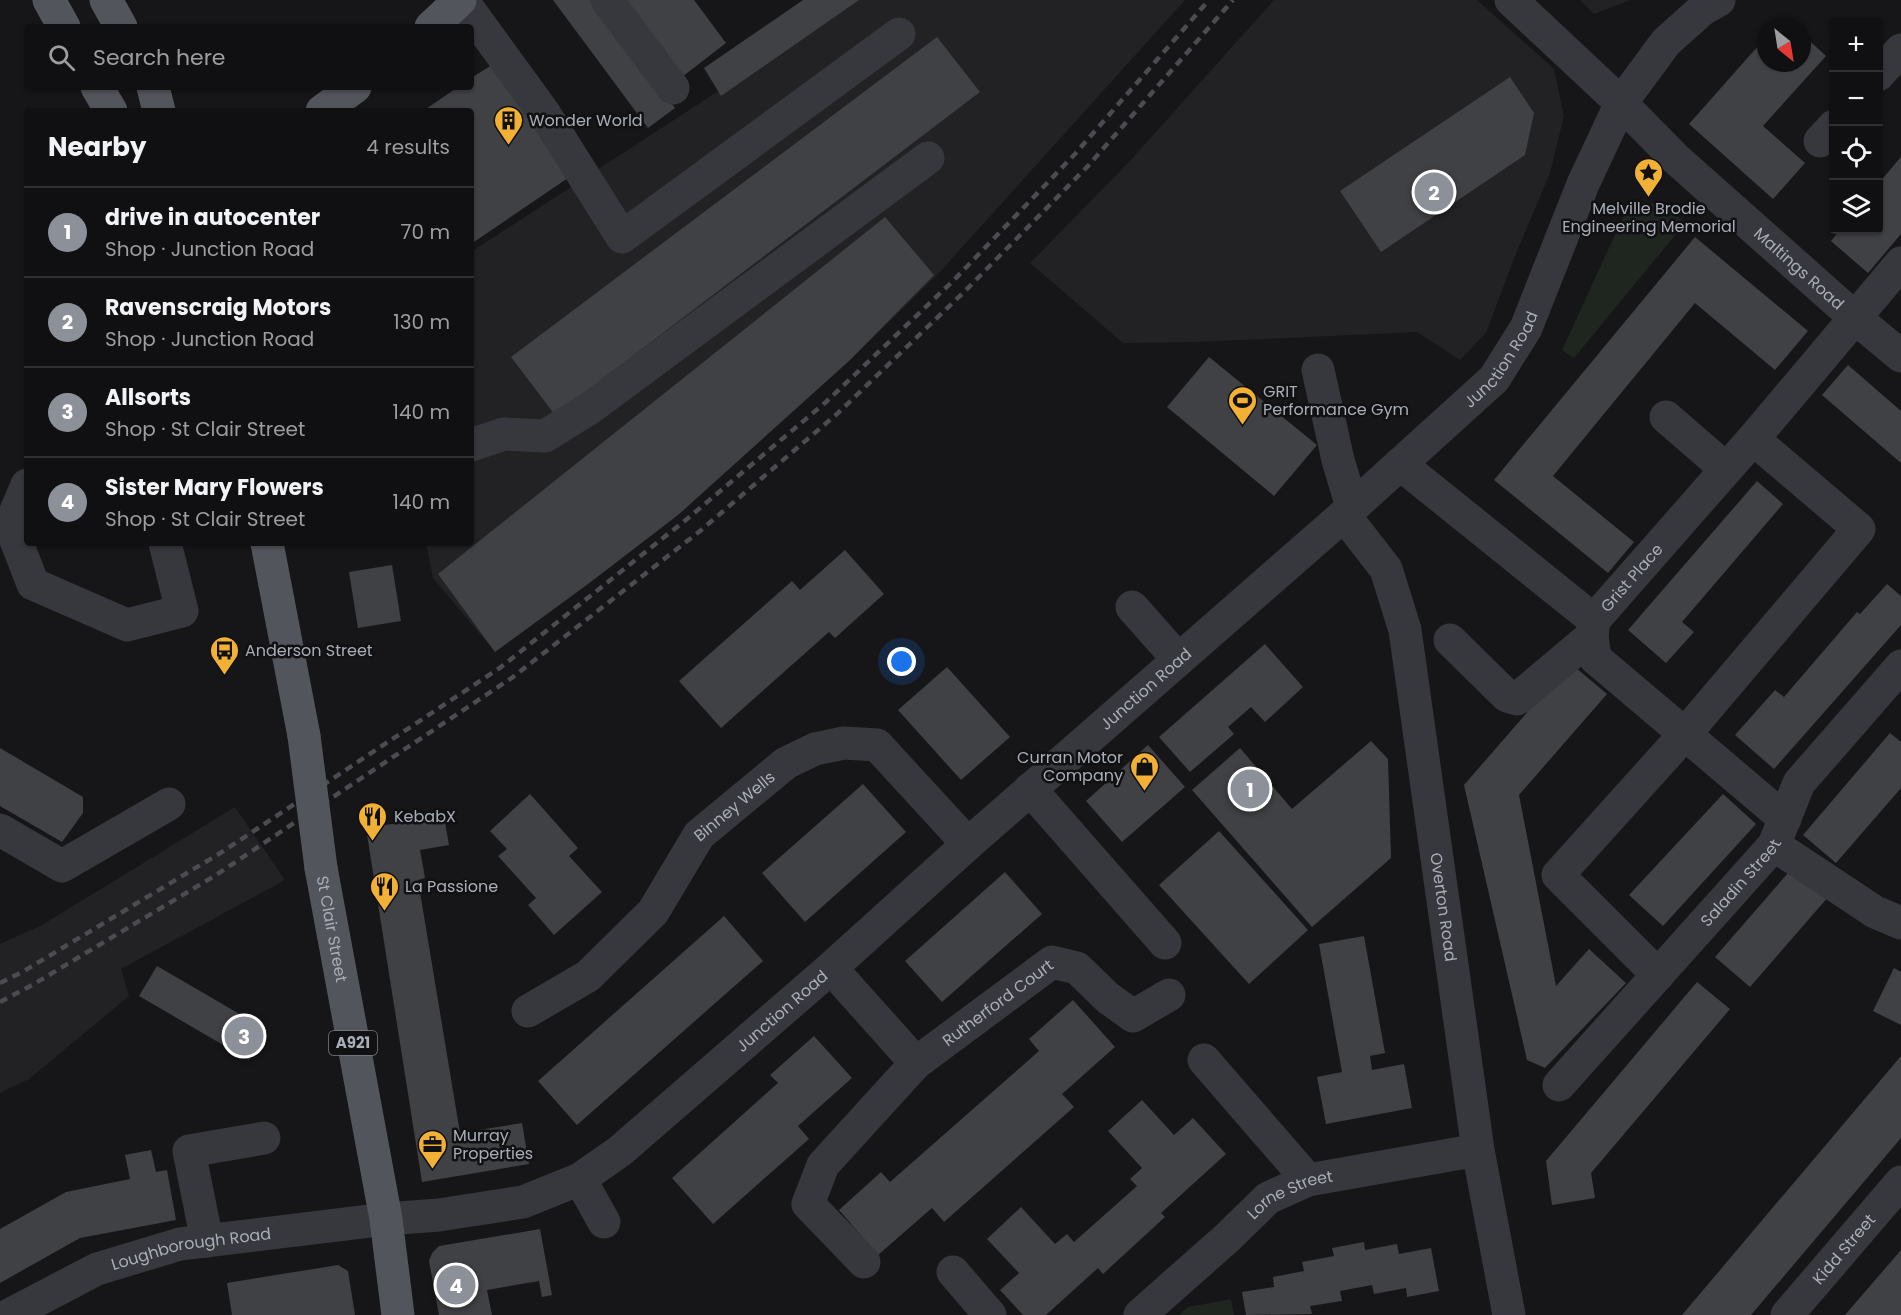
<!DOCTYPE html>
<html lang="en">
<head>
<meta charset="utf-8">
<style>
	body { margin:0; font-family:Poppins,sans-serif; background:#1e1e20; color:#f1f3f6 }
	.controls { position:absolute; right:18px; top:18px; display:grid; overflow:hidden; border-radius:6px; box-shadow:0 2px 4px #0004 }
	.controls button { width:54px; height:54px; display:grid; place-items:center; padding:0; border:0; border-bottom:2px solid #303032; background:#101012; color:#f1f3f6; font:30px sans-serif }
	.compass { position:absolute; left:1757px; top:18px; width:54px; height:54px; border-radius:50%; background:#101012; box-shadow:0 2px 4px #0004; rotate:150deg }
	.you { position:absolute; left:902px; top:662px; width:21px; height:21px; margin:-15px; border:4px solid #fff; border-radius:50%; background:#1a73e8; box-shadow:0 0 0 9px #1a73e833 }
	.badge { display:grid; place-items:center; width:39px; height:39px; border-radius:50%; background:#8c9099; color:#fff; font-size:20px; font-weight:700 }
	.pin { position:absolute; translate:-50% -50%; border:3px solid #fff; box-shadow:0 2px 6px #0006 }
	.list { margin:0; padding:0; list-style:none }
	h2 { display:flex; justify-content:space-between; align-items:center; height:78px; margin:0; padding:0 24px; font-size:26px }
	h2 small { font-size:20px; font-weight:400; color:#9c9d9f }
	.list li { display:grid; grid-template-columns:39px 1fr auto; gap:18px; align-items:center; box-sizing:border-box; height:90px; padding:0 24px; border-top:2px solid #303032 }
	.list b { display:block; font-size:22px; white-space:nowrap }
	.list p { margin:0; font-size:20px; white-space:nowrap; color:#9c9d9f }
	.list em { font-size:20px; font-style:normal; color:#9c9d9f }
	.icon { flex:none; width:33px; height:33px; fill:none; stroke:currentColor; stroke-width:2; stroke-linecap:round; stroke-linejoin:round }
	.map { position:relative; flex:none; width:1901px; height:1315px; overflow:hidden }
	.search { position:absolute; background:#101012; box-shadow:0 2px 4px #0004; left:24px; top:24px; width:450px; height:66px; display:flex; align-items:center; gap:15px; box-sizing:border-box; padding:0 21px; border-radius:6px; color:#9c9d9f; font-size:22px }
	.panel { position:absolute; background:#101012; box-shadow:0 2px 4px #0004; left:24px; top:108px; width:450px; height:438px; border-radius:6px }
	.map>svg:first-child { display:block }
	.built { fill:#222225 }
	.green { fill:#1e261f }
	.building { fill:#404145 }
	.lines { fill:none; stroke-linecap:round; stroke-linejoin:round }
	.minor { stroke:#37383d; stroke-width:33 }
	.major { stroke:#53555c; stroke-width:33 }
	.rail { stroke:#4a4c52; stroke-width:4.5; stroke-dasharray:8 6; stroke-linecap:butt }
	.major-bridge { stroke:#53555c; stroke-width:33 }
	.labels { text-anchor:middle; stroke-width:5; stroke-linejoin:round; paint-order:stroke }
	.shield { fill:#111113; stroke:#7b7e86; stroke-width:1.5 }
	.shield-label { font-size:15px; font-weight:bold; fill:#a8adb8 }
	.poi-label { font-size:16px; fill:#a8adb8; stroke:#111113; text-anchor:start }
	.street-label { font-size:16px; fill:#a8adb8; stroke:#111113 }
</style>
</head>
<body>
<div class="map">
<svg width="1901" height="1315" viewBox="0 0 1901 1315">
	<rect width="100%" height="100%" fill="#161618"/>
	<g class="built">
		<path d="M858 0H1185L939 273 850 360 678 515 588 584 495 652 433 578 426 543H471V252Z"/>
		<path d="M1274 0H1477L1554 69 1564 116 1550 173 1515 256 1486 333 1460 360 1417 332 1197 342 1123 343 1030 263 1129 162Z"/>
		<path d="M1580 0H1630L1594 14Z"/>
		<path d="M235 807 285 880 121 969 129 996 29 1079 0 1093V944L42 925Z"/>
	</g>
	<g class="green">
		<path d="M1660 201 1685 223 1574 358 1562 350 1626 211Z"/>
		<path d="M1231 1299 1234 1315H1179L1188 1307Z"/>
	</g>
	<g class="building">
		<path d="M553 0H594L675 108 648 128Z"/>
		<path d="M623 0H694L726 43 682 77Z"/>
		<path d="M803 0H859L721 96 704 68Z"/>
		<path d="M1784 18 1794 27H1775Z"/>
		<path d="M1802 34 1826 56 1763 126 1805 163 1773 199 1689 124 1766 37V63H1802Z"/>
		<path d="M937 37 980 92 555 415 511 357Z"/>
		<path d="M492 65 568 178 471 244V111H423L458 87H471V78Z"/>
		<path d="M1510 77 1534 113 1525 155 1381 252 1340 191Z"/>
		<path d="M1901 157V234L1868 273 1831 241 1840 230H1878V184Z"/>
		<path d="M885 217 934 275 850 360 678 515 588 584 495 652 438 574Z"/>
		<path d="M1695 237 1808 331 1775 370 1695 303 1553 476 1634 542 1608 573 1494 480Z"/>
		<path d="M1209 357 1317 445 1274 496 1167 407Z"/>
		<path d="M1848 365 1901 411V463L1822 395Z"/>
		<path d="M1757 481 1783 504 1682 622 1694 632 1666 663 1628 630Z"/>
		<path d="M845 550 884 594 835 638 829 632 721 728 679 681 792 581 800 590Z"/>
		<path d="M392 565 401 621 358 628 349 572Z"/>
		<path d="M1887 584 1901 596V625L1774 769 1735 735 1775 690 1784 697 1857 612 1860 614Z"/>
		<path d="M1265 644 1303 687 1265 722 1251 707 1228 727 1234 734 1190 772 1159 737Z"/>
		<path d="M1570 663 1607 694 1519 795 1556 986 1589 949 1626 983 1545 1068 1527 1060 1464 785Z"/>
		<path d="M947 667 1010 737 961 780 898 710Z"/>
		<path d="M1890 733 1901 742V788L1836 863 1803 835Z"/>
		<path d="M1371 741 1388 759 1391 858 1312 927 1192 790 1240 748 1292 809Z"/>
		<path d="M1148 745 1185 787 1122 842 1086 801Z"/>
		<path d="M0 748 83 797V813L62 842 0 806Z"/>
		<path d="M863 784 906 832 805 922 762 873Z"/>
		<path d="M530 794 578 848 569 856 602 892 554 935 528 905 536 898 498 856 507 849 490 831Z"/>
		<path d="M1723 794 1756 824 1663 926 1629 895Z"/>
		<path d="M444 816 449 845 420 850 425 878 418 880 460 1133 522 1123 529 1164 422 1182 366 828Z"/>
		<path d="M1219 831 1308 930 1249 984 1159 885Z"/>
		<path d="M1794 866 1829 896 1750 987 1715 957Z"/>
		<path d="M1005 872 1042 914 942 1002 905 961Z"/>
		<path d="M724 916 763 961 577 1125 538 1081Z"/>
		<path d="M1364 936 1385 1053 1370 1056 1372 1070 1404 1064 1412 1108 1326 1124 1317 1077 1342 1072 1319 944Z"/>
		<path d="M157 966 267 1030 249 1060 139 996Z"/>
		<path d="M1894 968 1901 972V1025L1873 1011Z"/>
		<path d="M1697 982 1730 1009 1591 1173 1595 1198 1552 1205 1546 1161Z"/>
		<path d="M1073 1000 1115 1047 1062 1094 1074 1107 944 1222 932 1208 878 1255 839 1210 881 1172 890 1182 1039 1051 1029 1039Z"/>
		<path d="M814 1036 852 1078 798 1126 809 1139 713 1224 672 1178 778 1083 770 1075Z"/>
		<path d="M1901 1056V1138L1751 1315H1682Z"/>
		<path d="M1142 1100 1174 1135 1193 1118 1226 1154 1161 1213 1165 1217 1103 1274 1098 1268 1046 1315H1023L1000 1290 1019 1273 987 1239 1021 1207 1055 1244 1067 1234 1074 1242 1137 1186 1130 1179 1142 1168 1108 1131Z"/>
		<path d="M151 1150 156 1172 167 1170 176 1220 80 1238 0 1283V1229L66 1192 130 1179 125 1155Z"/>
		<path d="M540 1229 552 1295 542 1297 539 1281 487 1290 492 1315H439L429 1261 432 1253 439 1246Z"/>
		<path d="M1364 1242 1365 1250 1397 1244 1399 1254 1431 1248 1439 1291 1407 1297 1406 1288 1374 1294 1372 1285 1340 1291 1342 1301 1310 1306 1312 1314 1246 1315 1242 1292 1274 1287 1273 1277 1304 1271 1302 1262 1334 1256 1332 1248Z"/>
		<path d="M1901 1250V1315H1845Z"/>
		<path d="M338 1265 348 1271 355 1315H232L227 1283Z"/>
	</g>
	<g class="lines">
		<g class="minor">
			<path d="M462 0 544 113 622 237 899 34"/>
			<path d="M607 0 673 88"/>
			<path id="s1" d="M1511 0 1621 103 1675 158 1854 317 1901 356"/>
			<path d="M1878 75 1901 50"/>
			<path d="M1820 141 1834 126"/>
			<path d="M1318 370 1338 460 1352 507"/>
			<path d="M1666 417 1726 469"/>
			<path d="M471 445 504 434 545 436 590 408 928 158"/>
			<path d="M1400 464 1594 620"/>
			<path d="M27 485 10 525 33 584 127 625 182 611 165 543"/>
			<path id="s2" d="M1344 515 1386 569 1405 630 1478 1150 1509 1315"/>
			<path d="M1132 607 1178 659"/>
			<path d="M1450 640 1507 696 1517 699 1592 636"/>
			<path d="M1030 789 1165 943"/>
			<path id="s3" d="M1785 819 1595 658 1592 636 1594 620 1753 439 1901 263"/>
			<path d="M0 830 62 866 169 804"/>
			<path d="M1774 845 1875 912 1901 923"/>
			<path d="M831 968 916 1063"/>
			<path d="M1658 975 1558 875 1685 734 1859 529 1753 439"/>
			<path id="s4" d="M528 1011 588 976 653 912 699 835 786 763 815 749 844 743 877 745 968 844"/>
			<path d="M1204 1060 1308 1180"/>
			<path id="s5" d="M1559 1085 1774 845 1799 783 1901 666"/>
			<path d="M580 1179 604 1222"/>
			<path d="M207 1241 189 1151 264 1138"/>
			<path id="s6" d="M864 1262 808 1204 823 1165 916 1063 1052 962 1077 968 1108 998 1133 1016 1169 995"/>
			<path d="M953 1272 990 1315"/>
			<path id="s7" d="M9 1315 97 1269 180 1244 386 1219 439 1215 523 1202 580 1179 620 1151 831 968 968 844 1344 515 1494 379 1526 328 1583 184 1621 103 1666 42 1703 9 1719 0"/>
			<path id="s8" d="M1140 1315 1227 1238 1268 1198 1308 1180 1478 1150"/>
			<path id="s9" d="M1787 1315 1901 1182"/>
		</g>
		<g class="major">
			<path d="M49 0 64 27"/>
			<path d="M106 0 121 27"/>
			<path d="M431 27 460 0"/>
			<path d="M97 87 111 111"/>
			<path d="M153 87 159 111"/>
			<path d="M322 111 355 87"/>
			<path d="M267 543 304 736"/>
			<path id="s10" d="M321 868 386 1219 398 1315"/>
		</g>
		<g class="rail">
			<path d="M0 983 24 971 222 852 501 667 687 519 826 402 954 280 1075 154 1209 0"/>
			<path d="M0 1002 34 984 216 875 513 677 700 531 838 413 966 290 1088 166 1233 0"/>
		</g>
		<path class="major-bridge" d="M304 736 321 868"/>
	</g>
	<defs>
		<symbol id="building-pin" viewBox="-11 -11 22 30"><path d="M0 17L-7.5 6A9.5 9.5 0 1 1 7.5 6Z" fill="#f2b134" stroke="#111113"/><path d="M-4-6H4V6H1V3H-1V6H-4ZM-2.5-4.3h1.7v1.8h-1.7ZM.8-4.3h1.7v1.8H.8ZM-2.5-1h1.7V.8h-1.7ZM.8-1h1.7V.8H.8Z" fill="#111"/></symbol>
		<symbol id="sight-pin" viewBox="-11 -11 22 30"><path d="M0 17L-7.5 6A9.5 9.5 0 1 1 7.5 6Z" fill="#f2b134" stroke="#111113"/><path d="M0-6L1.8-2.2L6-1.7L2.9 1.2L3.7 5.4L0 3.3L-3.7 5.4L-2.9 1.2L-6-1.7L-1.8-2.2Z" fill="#111"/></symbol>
		<symbol id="stadium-pin" viewBox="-11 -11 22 30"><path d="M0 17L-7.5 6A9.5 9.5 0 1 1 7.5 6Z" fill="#f2b134" stroke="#111113"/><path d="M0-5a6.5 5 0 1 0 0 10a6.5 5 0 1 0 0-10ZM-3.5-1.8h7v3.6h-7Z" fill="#111"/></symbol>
		<symbol id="bus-pin" viewBox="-11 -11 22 30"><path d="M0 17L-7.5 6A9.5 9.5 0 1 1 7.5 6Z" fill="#f2b134" stroke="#111113"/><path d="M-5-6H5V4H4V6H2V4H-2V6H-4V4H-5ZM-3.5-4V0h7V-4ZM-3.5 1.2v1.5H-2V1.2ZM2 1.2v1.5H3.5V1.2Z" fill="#111"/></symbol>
		<symbol id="shop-pin" viewBox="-11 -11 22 30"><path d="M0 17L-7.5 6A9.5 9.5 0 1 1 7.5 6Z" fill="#f2b134" stroke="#111113"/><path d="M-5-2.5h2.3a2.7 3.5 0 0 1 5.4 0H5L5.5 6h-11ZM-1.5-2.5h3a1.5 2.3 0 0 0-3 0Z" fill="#111"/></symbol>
		<symbol id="restaurant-pin" viewBox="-11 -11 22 30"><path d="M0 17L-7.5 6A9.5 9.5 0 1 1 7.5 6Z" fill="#f2b134" stroke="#111113"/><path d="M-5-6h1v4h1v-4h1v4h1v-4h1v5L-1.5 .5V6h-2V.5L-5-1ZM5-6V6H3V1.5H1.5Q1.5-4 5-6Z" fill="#111"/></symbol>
		<symbol id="office-pin" viewBox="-11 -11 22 30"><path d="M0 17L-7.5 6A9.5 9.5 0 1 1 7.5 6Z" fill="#f2b134" stroke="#111113"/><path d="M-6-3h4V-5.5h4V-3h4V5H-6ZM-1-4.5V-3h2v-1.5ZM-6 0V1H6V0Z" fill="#111"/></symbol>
	</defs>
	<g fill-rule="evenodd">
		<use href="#building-pin" x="492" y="104" width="33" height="45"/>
		<use href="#sight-pin" x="1632" y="156" width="33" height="45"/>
		<use href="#stadium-pin" x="1226" y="384" width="33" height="45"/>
		<use href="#bus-pin" x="208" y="634" width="33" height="45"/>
		<use href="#shop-pin" x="1128" y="750" width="33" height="45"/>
		<use href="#restaurant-pin" x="356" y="800" width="33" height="45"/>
		<use href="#restaurant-pin" x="368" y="870" width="33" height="45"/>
		<use href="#office-pin" x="416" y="1128" width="33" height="45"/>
	</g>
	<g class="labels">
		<rect class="shield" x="329" y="1031" width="48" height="24" rx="4.5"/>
		<g class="shield-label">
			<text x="353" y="1048">A921</text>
		</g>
		<g class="poi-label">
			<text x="529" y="126">Wonder World</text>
			<text x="1649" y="214" text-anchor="middle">Melville Brodie<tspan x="1649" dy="18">Engineering Memorial</tspan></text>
			<text x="1263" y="397">GRIT<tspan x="1263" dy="18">Performance Gym</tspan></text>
			<text x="245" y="656">Anderson Street</text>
			<text x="1123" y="763" text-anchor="end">Curran Motor<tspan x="1123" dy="18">Company</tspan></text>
			<text x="394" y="822">KebabX</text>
			<text x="405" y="892">La Passione</text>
			<text x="453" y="1141">Murray<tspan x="453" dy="18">Properties</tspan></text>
		</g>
		<g class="street-label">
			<text dy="6" stroke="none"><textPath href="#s1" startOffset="394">Maltings Road</textPath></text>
			<text dy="6" stroke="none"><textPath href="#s7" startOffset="1828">Junction Road</textPath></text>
			<text dy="6" stroke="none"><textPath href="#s3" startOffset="344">Grist Place</textPath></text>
			<text dy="6" stroke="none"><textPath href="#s7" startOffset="1342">Junction Road</textPath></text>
			<text dy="6" stroke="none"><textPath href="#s4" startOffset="296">Binney Wells</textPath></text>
			<text dy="6" stroke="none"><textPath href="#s5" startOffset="272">Saladin Street</textPath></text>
			<text dy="6" stroke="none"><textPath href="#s2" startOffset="412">Overton Road</textPath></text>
			<text dy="6" stroke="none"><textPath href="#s10" startOffset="62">St Clair Street</textPath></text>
			<text dy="6" stroke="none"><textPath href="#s6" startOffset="362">Rutherford Court</textPath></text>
			<text dy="6" stroke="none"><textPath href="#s7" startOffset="856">Junction Road</textPath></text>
			<text dy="6" stroke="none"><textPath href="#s8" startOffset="195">Lorne Street</textPath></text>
			<text dy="6" stroke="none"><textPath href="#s7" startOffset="196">Loughborough Road</textPath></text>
			<text dy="6" stroke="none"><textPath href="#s9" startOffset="87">Kidd Street</textPath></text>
		</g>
	</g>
</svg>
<div class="controls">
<button>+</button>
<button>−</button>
<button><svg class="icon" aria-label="locate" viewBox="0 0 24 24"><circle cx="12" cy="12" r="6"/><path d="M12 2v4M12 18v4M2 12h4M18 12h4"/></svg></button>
<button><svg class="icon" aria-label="layers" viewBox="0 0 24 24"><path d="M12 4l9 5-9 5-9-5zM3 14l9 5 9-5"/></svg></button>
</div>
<svg class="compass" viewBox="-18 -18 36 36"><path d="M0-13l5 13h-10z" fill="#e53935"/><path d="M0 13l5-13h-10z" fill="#9c9d9f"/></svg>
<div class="you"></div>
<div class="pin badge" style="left:1250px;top:789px">1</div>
<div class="pin badge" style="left:1434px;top:192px">2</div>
<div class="pin badge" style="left:244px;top:1036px">3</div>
<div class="pin badge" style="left:456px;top:1285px">4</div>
<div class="search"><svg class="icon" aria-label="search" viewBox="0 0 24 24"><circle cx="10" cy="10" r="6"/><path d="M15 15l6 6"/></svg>Search here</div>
<section class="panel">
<h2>Nearby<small>4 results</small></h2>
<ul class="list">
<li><span class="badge">1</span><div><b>drive in autocenter</b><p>Shop · Junction Road</p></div><em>70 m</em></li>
<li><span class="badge">2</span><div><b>Ravenscraig Motors</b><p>Shop · Junction Road</p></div><em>130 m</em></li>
<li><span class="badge">3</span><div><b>Allsorts</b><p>Shop · St Clair Street</p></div><em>140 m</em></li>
<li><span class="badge">4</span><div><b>Sister Mary Flowers</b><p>Shop · St Clair Street</p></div><em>140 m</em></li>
</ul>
</section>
</div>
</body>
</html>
